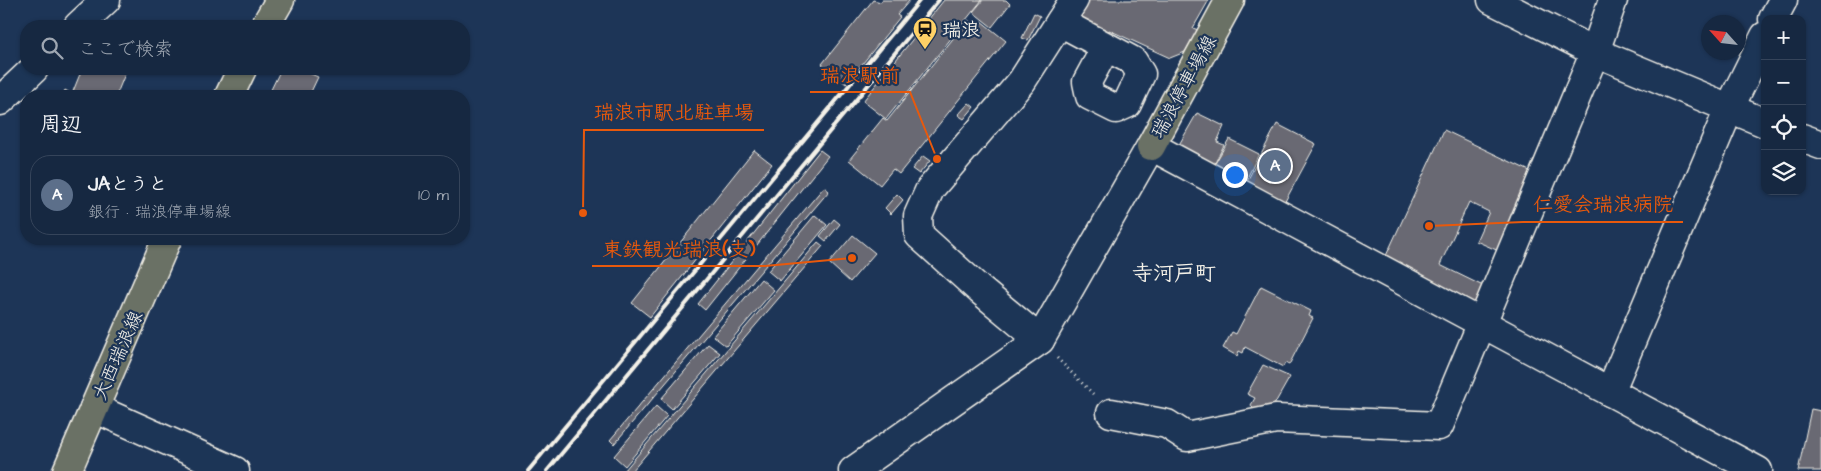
<!DOCTYPE html>
<html lang="ja">
<head>
<meta charset="utf-8">
<style>
	body { margin:0; font-family:"Architects Daughter","Klee One",sans-serif; background:#1f3048; color:#f1f3f6 }
	.controls { position:absolute; right:15px; top:15px; display:grid; overflow:hidden; border-radius:10px; box-shadow:0 1px 4px #0004 }
	.controls button { width:45px; height:45px; display:grid; place-items:center; padding:0; border:0; border-bottom:1px solid #35445a; background:#162841; color:#f1f3f6; font:25px sans-serif }
	.compass { position:absolute; left:1701px; top:15px; width:45px; height:45px; border-radius:50%; background:#162841; box-shadow:0 1px 4px #0004; rotate:297deg }
	.you { position:absolute; left:1234px; top:174px; width:18px; height:18px; margin:-12px; border:4px solid #fff; border-radius:50%; background:#1a73e8; box-shadow:0 0 0 8px #1a73e833 }
	.badge { display:grid; place-items:center; width:32px; height:32px; border-radius:50%; background:#ffd166; color:#fff; font-size:16px; font-weight:700 }
	.pin { position:absolute; translate:-50% -50%; border:2px solid #fff; box-shadow:0 1px 5px #0006 }
	.list { margin:0; padding:0; list-style:none }
	h2 { display:flex; justify-content:space-between; align-items:center; height:65px; margin:0; padding:0 20px; font-size:21px }
	h2 small { font-size:16px; font-weight:400; color:#9ea6b1 }
	.list li { display:grid; grid-template-columns:32px 1fr auto; gap:15px; align-items:center; box-sizing:border-box; height:80px; margin:0 10px 10px; padding:0 10px; border:1px solid #35445a; border-radius:20px }
	.list b { display:block; font-size:19px; white-space:nowrap }
	.list p { margin:0; font-size:16px; white-space:nowrap; color:#9ea6b1 }
	.list em { font-size:16px; font-style:normal; color:#9ea6b1 }
	.icon { flex:none; width:28px; height:28px; fill:none; stroke:currentColor; stroke-width:2; stroke-linecap:round; stroke-linejoin:round }
	.map { position:relative; flex:none; width:1821px; height:471px; overflow:hidden }
	.search { position:absolute; background:#162841; box-shadow:0 1px 4px #0004; left:20px; top:20px; width:450px; height:55px; display:flex; align-items:center; gap:12px; box-sizing:border-box; padding:0 18px; border-radius:20px; color:#9ea6b1; font-size:19px }
	.panel { position:absolute; background:#162841; box-shadow:0 1px 4px #0004; left:20px; top:90px; width:450px; height:155px; border-radius:20px }
	.map>svg:first-child { display:block }
	.building { fill:#696973; stroke:#f4f1e8 }
	.lines { fill:none; stroke-linecap:round; stroke-linejoin:round }
	.minor-casing { stroke:#f4f1e8; stroke-width:31 }
	.major-casing { stroke:#f4f1e8; stroke-width:31 }
	.path { stroke:#f4f1e8; stroke-width:3; stroke-dasharray:1 4; stroke-linecap:butt }
	.minor { stroke:#1d3557; stroke-width:28 }
	.major { stroke:#6b7165; stroke-width:28 }
	.rail { stroke:#f4f1e8; stroke-width:4 }
	.labels { text-anchor:middle; stroke-width:4.5; stroke-linejoin:round; paint-order:stroke }
	.poi-label { font-size:19px; font-weight:bold; fill:#f4f1e8; stroke:#1d3557; text-anchor:start }
	.street-label { font-size:19px; fill:#f4f1e8; stroke:#1d3557 }
	.quarter-label { font-size:21px; font-weight:bold; fill:#f4f1e8; stroke:#1d3557 }
	.leader { fill:none; stroke:#e8590c; stroke-width:2 }
	.callout-dot { fill:#e8590c; stroke:#1d3557; stroke-width:2 }
	.callout-label { font-size:20px; text-anchor:middle; font-weight:bold; fill:#e8590c; stroke:#1d3557; stroke-width:4.5; stroke-linejoin:round; paint-order:stroke }
</style>
</head>
<body>
<div class="map">
<svg width="1821" height="471" viewBox="0 0 1821 471">
	<rect width="100%" height="100%" fill="#1d3557"/>
	<filter id="ink" filterUnits="userSpaceOnUse"><feTurbulence type="fractalNoise" baseFrequency=".02" numOctaves="2"/><feDisplacementMap in="SourceGraphic" scale="10" xChannelSelector="R" yChannelSelector="G"/><feConvolveMatrix kernelMatrix="1 2 1 2 8 2 1 2 1" color-interpolation-filters="sRGB"/></filter>
	<g filter="url(#ink)">
		<g class="building">
			<path d="M873 0 881 2 882 0H910L897 15 900 17 846 84 822 64Z"/>
			<path d="M944 0H982L886 119 863 101Z"/>
			<path d="M983 0H1006L1010 4 992 27 973 12Z"/>
			<path d="M1089 0H1209L1193 28 1198 30 1185 52 1170 58 1109 30 1107 34 1084 23 1081 12Z"/>
			<path d="M1034 13 1040 16 1028 40 1022 38Z"/>
			<path d="M968 20 976 27 981 21 1006 41 899 174 893 169 880 185 849 160 883 118 887 121Z"/>
			<path d="M82 69H127L116 96H62L65 90 72 94Z"/>
			<path d="M281 69H299L318 77 309 96H268Z"/>
			<path d="M969 103 974 107 964 119 958 115Z"/>
			<path d="M1197 113 1224 126 1217 142 1224 145 1212 169 1176 150Z"/>
			<path d="M1277 124 1316 144 1282 207 1244 187Z"/>
			<path d="M1444 130 1536 174 1501 252 1476 241 1489 212 1469 202 1440 265 1485 287 1477 305 1385 258Z"/>
			<path d="M1229 139 1259 154 1243 186 1212 169Z"/>
			<path d="M754 150 772 164 650 317 632 303Z"/>
			<path d="M820 150 828 156 705 310 698 304Z"/>
			<path d="M923 156 930 161 919 174 912 169Z"/>
			<path d="M824 187 829 191 614 444 610 440Z"/>
			<path d="M897 194 903 200 891 214 885 208Z"/>
			<path d="M815 215 827 225 780 281 768 271Z"/>
			<path d="M834 219 840 224 826 241 820 236Z"/>
			<path d="M853 235 875 253 850 282 829 263Z"/>
			<path d="M818 242 823 246 632 471H624Z"/>
			<path d="M761 279 774 290 726 346 713 336Z"/>
			<path d="M1261 286 1311 311 1309 316 1313 318 1289 365 1285 363 1283 367 1245 347 1243 353 1239 351 1237 356 1223 348 1232 332 1236 334Z"/>
			<path d="M708 344 720 353 672 409 661 399Z"/>
			<path d="M1263 365 1290 377 1266 419 1255 412 1251 405 1255 398 1247 394Z"/>
			<path d="M656 406 667 416 625 466 614 456Z"/>
			<path d="M1811 409 1821 411V471H1798Z"/>
		</g>
		<g class="lines">
			<defs>
				<g id="minor">
					<path d="M1492 0 1595 52 1765 123"/>
					<path d="M1773 19 1783 0"/>
					<path d="M1060 22 1133 61 1141 74 1127 104 1116 109 1090 96 1087 82 1106 47"/>
					<path d="M78 26 106 0"/>
					<path d="M0 101 34 69"/>
					<path d="M1802 138 1821 145"/>
					<path d="M1040 340 980 290 919 235 918 216 930 189 1022 81 1074 0"/>
					<path d="M1610 392 1729 109 1765 36"/>
					<path d="M94 408 235 471"/>
					<path d="M1111 413 1167 424 1187 437 1276 419 1439 426 1595 52 1613 0"/>
					<path d="M853 471 1040 340 1151 146 1758 471"/>
				</g>
				<g id="major">
					<path d="M265 26 280 0"/>
					<path d="M229 96 242 69"/>
					<path d="M1151 146 1230 0"/>
					<path d="M67 471 167 239"/>
				</g>
			</defs>
			<use href="#minor" class="minor-casing"/>
			<use href="#major" class="major-casing"/>
			<path class="path" d="M1057 358 1093 394"/>
			<use href="#minor" class="minor"/>
			<use href="#major" class="major"/>
			<g class="rail">
				<path d="M528 471 920 0"/>
				<path d="M547 471 939 0"/>
			</g>
		</g>
	</g>
	<defs>
		<symbol id="station-pin" viewBox="-11 -11 22 30"><path d="M0 17L-7.5 6A9.5 9.5 0 1 1 7.5 6Z" fill="#ffd166" stroke="#1d3557"/><path d="M-3-6H3Q5-6 5-4V2Q5 4 3 4L4.5 6H3L1.5 4h-3L-3 6H-4.5L-3 4Q-5 4-5 2V-4Q-5-6-3-6ZM-3.5-4v3h7v-3ZM-3.5 1v1.5H-2V1ZM2 1v1.5H3.5V1Z" fill="#111"/></symbol>
	</defs>
	<g fill-rule="evenodd">
		<use href="#station-pin" x="911" y="15" width="28" height="38"/>
	</g>
	<g class="labels">
		<g class="poi-label">
			<text x="942" y="36">瑞浪</text>
		</g>
		<g class="street-label">
			<text transform="translate(1183 86) rotate(-61)" y="7">瑞浪停車場線</text>
			<text transform="translate(117 355) rotate(-66)" y="7">大西瑞浪線</text>
		</g>
		<g class="quarter-label">
			<text x="1174" y="280">寺河戸町</text>
		</g>
	</g>
	<path class="leader" d="M937 159L910 92H810M583 213L584 130H764M1429 226L1523 222H1683M852 258L765 266H592"/>
	<g class="callout-dot">
		<circle cx="937" cy="159" r="5"/>
		<circle cx="583" cy="213" r="5"/>
		<circle cx="1429" cy="226" r="5"/>
		<circle cx="852" cy="258" r="5"/>
	</g>
	<g class="callout-label">
		<text x="860" y="82">瑞浪駅前</text>
		<text x="674" y="119">瑞浪市駅北駐車場</text>
		<text x="1603" y="211">仁愛会瑞浪病院</text>
		<text x="679" y="256">東鉄観光瑞浪(支)</text>
	</g>
</svg>
<div class="controls">
<button>+</button>
<button>−</button>
<button><svg class="icon" aria-label="locate" viewBox="0 0 24 24"><circle cx="12" cy="12" r="6"/><path d="M12 2v4M12 18v4M2 12h4M18 12h4"/></svg></button>
<button><svg class="icon" aria-label="layers" viewBox="0 0 24 24"><path d="M12 4l9 5-9 5-9-5zM3 14l9 5 9-5"/></svg></button>
</div>
<svg class="compass" viewBox="-18 -18 36 36"><path d="M0-13l5 13h-10z" fill="#e53935"/><path d="M0 13l5-13h-10z" fill="#9ea6b1"/></svg>
<div class="you"></div>
<div class="pin badge" style="left:1275px;top:166px;background:#5c6f8a">A</div>
<div class="search"><svg class="icon" aria-label="search" viewBox="0 0 24 24"><circle cx="10" cy="10" r="6"/><path d="M15 15l6 6"/></svg>ここで検索</div>
<section class="panel">
<h2>周辺<small></small></h2>
<ul class="list">
<li><span class="badge" style="background:#5c6f8a">A</span><div><b>JAとうと</b><p>銀行 · 瑞浪停車場線</p></div><em>10 m</em></li>
</ul>
</section>
</div>
</body>
</html>
